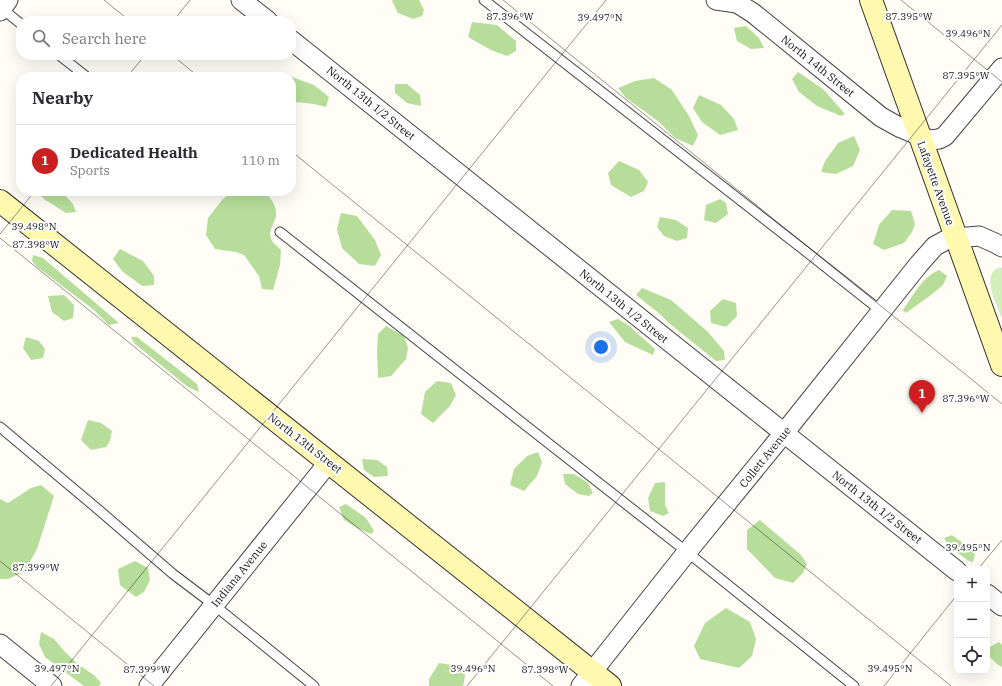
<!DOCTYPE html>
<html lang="en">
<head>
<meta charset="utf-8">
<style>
	body { margin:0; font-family:"IBM Plex Serif",serif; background:#f2f2f3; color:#2b2b33 }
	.controls { position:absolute; right:12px; bottom:12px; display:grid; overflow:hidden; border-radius:8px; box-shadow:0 4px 16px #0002 }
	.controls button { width:36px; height:36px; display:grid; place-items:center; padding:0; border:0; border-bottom:1px solid #e1e1e2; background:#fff; color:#2b2b33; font:20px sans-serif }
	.you { position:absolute; left:601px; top:347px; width:14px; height:14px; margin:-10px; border:3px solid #fff; border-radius:50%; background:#1a73e8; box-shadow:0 0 0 6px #1a73e833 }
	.badge { display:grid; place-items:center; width:26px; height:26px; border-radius:50%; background:#ca2022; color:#fff; font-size:13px; font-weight:700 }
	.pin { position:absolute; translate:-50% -33px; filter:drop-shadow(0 1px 2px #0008) }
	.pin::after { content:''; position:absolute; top:21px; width:14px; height:12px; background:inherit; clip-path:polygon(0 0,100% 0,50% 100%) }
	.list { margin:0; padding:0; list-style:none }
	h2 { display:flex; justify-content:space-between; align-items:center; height:52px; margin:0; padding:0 16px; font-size:17px }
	h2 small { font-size:13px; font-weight:400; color:#7c7c81 }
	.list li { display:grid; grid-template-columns:26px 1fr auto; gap:12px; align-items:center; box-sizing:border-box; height:72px; padding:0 16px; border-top:1px solid #e1e1e2 }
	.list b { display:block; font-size:15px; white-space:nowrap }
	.list p { margin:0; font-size:13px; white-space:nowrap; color:#7c7c81 }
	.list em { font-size:13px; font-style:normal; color:#7c7c81 }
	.icon { flex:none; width:22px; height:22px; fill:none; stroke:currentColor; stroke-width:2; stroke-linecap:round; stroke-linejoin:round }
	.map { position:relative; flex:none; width:1002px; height:686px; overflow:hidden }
	.search { position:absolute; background:#fff; box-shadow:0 4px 16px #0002; left:16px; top:16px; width:280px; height:44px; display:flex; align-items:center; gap:10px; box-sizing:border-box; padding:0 14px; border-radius:16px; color:#7c7c81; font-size:15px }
	.panel { position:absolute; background:#fff; box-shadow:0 4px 16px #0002; left:16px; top:72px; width:280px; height:124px; border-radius:16px }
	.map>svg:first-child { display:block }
	.green { fill:#d3edbb }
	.forest { fill:#b6de9a }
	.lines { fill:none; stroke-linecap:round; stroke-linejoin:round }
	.lane-casing { stroke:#444; stroke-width:11 }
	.street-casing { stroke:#444; stroke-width:21 }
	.secondary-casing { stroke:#333; stroke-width:24 }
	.lane { stroke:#fff; stroke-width:9 }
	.street { stroke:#fff; stroke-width:19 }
	.secondary { stroke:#fff9b0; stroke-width:22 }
	.ticks { fill:none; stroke:#111; stroke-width:1; stroke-opacity:0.45 }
	.labels { text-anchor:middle; stroke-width:4; stroke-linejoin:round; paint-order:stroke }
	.street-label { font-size:11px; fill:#111; stroke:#fff }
	.ticks-label { font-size:10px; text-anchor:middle; fill:#111; stroke:#fff; stroke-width:4; stroke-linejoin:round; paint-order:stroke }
</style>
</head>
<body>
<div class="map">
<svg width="1002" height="686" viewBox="0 0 1002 686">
	<rect width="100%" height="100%" fill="#fffdf5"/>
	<path class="green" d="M1000 267 1002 268V318C997 306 980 273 1000 267Z"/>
	<g class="forest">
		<path d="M393 0H419L424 10 422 16 413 19 398 13 392 1Z"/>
		<path d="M472 22 497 25 516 41V51L507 56 491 50 468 37Z"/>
		<path d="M746 26 759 38 764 48 751 49 737 41 734 28Z"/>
		<path d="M278 72 314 85 329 97 326 107 314 104 297 102 291 106V77H266Z"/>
		<path d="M798 72 823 89 845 114 841 116 817 106 799 92 792 79Z"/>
		<path d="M654 78 672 90 689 116 698 135 693 146 675 138 658 121 626 98 618 88 635 81Z"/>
		<path d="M395 84H407L420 95 421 106 407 103 395 93Z"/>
		<path d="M699 95 721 105 734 119 738 130 720 135 702 122 693 108Z"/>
		<path d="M854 136 860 150 853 166 836 174 821 172 825 161 838 143Z"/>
		<path d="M619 161 639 170 648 182 644 191 631 197 611 185 608 173Z"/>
		<path d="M37 191H61L73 204 76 212 66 213 44 199Z"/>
		<path d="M232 191H264C271 198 277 206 276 216 274 226 267 230 272 241 274 244 278 247 281 250L280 265 273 290 262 289 259 276 244 255 236 252 215 249 206 235 208 218 222 200Z"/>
		<path d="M720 199 726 203 728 214 716 223 704 220 706 205Z"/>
		<path d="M892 210 911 211 915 224 912 232 904 243 884 250 873 244 879 225Z"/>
		<path d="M341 213 357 216 375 240 381 255 375 266 359 264 342 248 337 229Z"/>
		<path d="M660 217 676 220 688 228 687 238 677 241 664 236 657 227Z"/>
		<path d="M120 249 143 261 154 276V285L142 286 122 271 113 259Z"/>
		<path d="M33 255 43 258 119 323 109 325 94 310 36 266 32 261Z"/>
		<path d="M939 270 947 276 943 285 931 295 906 313 903 310C913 296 922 277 939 270Z"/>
		<path d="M642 288 671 300 708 332 724 351 725 360 716 361 670 324 661 315 636 295Z"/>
		<path d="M64 295 74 305 73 318 64 321 52 312 48 296Z"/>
		<path d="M723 299 736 303 737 316 726 327 711 323 710 311Z"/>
		<path d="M618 319 628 325 655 349 653 355 625 342 609 322Z"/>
		<path d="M386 326 404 336 408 348 406 359 391 376 378 378 377 351 378 334Z"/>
		<path d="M26 337 39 341 45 349 43 358 31 360 23 348Z"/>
		<path d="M131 337H137L197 384 199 392 188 387 134 343Z"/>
		<path d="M437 381 451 383 456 395 450 406 433 423 421 414 425 392Z"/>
		<path d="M88 420 101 423 112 431 110 441 106 447 91 450 81 440Z"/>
		<path d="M538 452 542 462 537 476 524 491 510 485 514 469 527 456Z"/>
		<path d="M362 459 377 460 387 467 388 476 374 477 364 470Z"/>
		<path d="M563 474H574L588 483 593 493 589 496 578 494 565 484Z"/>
		<path d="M665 482V505L669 513 663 516 650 511 648 498 655 483Z"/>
		<path d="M41 485 54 496 37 549 24 572 8 579H0V499L8 503 31 488Z"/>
		<path d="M346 504 366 518 374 531 371 534 359 529 344 520 339 507Z"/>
		<path d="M760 520 801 555 807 564 803 573 793 583 775 578 747 549V530Z"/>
		<path d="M952 535 967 546 975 554 973 562 969 561 949 547 944 538Z"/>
		<path d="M135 561 148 568 150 580 144 592 136 597 120 585 118 569Z"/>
		<path d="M726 608 750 622 756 639 752 656 739 668 700 659 694 646 705 623Z"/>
		<path d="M41 632 54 639 65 652 79 665 94 675 101 683 99 686H84L45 657 39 644Z"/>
		<path d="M999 642 1002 645V667L997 664 989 656 988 648Z"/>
		<path d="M439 663 452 665 465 674 464 683 463 686H429V679Z"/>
	</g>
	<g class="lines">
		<defs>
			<g id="lane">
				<path d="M484 0 804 250 881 311"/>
				<path d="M0 7 21 24"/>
				<path d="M59 55 87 77"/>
				<path d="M280 232 529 428 687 552 854 686"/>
				<path d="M0 427 100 511 173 574 214 605 314 686"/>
			</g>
			<g id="street">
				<path d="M241 0 268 21"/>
				<path d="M716 0 737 3 753 13 881 117 899 127 930 140 939 139 945 136 1002 68"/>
				<path d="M0 11 8 0"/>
				<path d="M291 40 784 433 957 571"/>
				<path d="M987 594 1002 606"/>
				<path d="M0 644 52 686"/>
				<path d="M149 686 329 462"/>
				<path d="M581 686 687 552 784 433 919 264 935 246 946 240 956 238 979 236 995 243 1002 247"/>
			</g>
			<g id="secondary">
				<path d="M871 0 1002 365"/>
				<path d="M0 201 610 686"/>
			</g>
		</defs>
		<use href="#lane" class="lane-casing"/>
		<use href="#street" class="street-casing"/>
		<use href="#secondary" class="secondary-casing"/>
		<use href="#lane" class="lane"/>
		<use href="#street" class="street"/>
		<use href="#secondary" class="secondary"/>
	</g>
	<path class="ticks" d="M104 0 130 21M503 0 1002 404M901 0 1002 82M173 21 190 0M172 55 199 77M127 77 145 55M291 151 951 686M0 234 35 191M0 238 553 686M0 561 154 686M978 569 1002 540M51 686 606 0M467 686 1002 25M884 686 957 595"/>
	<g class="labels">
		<g class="street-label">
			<text transform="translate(818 66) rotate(39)" y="4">North 14th Street</text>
			<text transform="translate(371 103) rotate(39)" y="4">North 13th 1/2 Street</text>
			<text transform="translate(936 183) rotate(70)" y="4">Lafayette Avenue</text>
			<text transform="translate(624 306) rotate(39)" y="4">North 13th 1/2 Street</text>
			<text transform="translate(305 443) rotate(38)" y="4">North 13th Street</text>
			<text transform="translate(765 457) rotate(-51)" y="4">Collett Avenue</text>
			<text transform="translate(877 507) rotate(38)" y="4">North 13th 1/2 Street</text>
			<text transform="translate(239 574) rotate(-51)" y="4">Indiana Avenue</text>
		</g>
	</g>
	<g class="ticks-label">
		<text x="909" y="20">87.395°W</text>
		<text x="510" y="20">87.396°W</text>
		<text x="600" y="21">39.497°N</text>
		<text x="968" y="37">39.496°N</text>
		<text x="966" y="79">87.395°W</text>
		<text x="34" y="230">39.498°N</text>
		<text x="36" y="248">87.398°W</text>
		<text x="966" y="402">87.396°W</text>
		<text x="968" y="551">39.495°N</text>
		<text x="36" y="571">87.399°W</text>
		<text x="57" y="672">39.497°N</text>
		<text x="473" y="672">39.496°N</text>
		<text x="890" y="672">39.495°N</text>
		<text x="147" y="673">87.399°W</text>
		<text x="545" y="673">87.398°W</text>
	</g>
</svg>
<div class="controls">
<button>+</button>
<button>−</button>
<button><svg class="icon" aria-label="locate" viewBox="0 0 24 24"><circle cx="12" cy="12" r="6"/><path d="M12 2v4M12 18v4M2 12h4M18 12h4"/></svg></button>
</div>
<div class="you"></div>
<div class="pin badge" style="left:922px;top:413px">1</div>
<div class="search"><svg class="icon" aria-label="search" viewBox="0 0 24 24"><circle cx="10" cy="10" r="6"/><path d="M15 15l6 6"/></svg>Search here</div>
<section class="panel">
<h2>Nearby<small></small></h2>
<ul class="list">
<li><span class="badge">1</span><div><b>Dedicated Health</b><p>Sports</p></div><em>110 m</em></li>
</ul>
</section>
</div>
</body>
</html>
